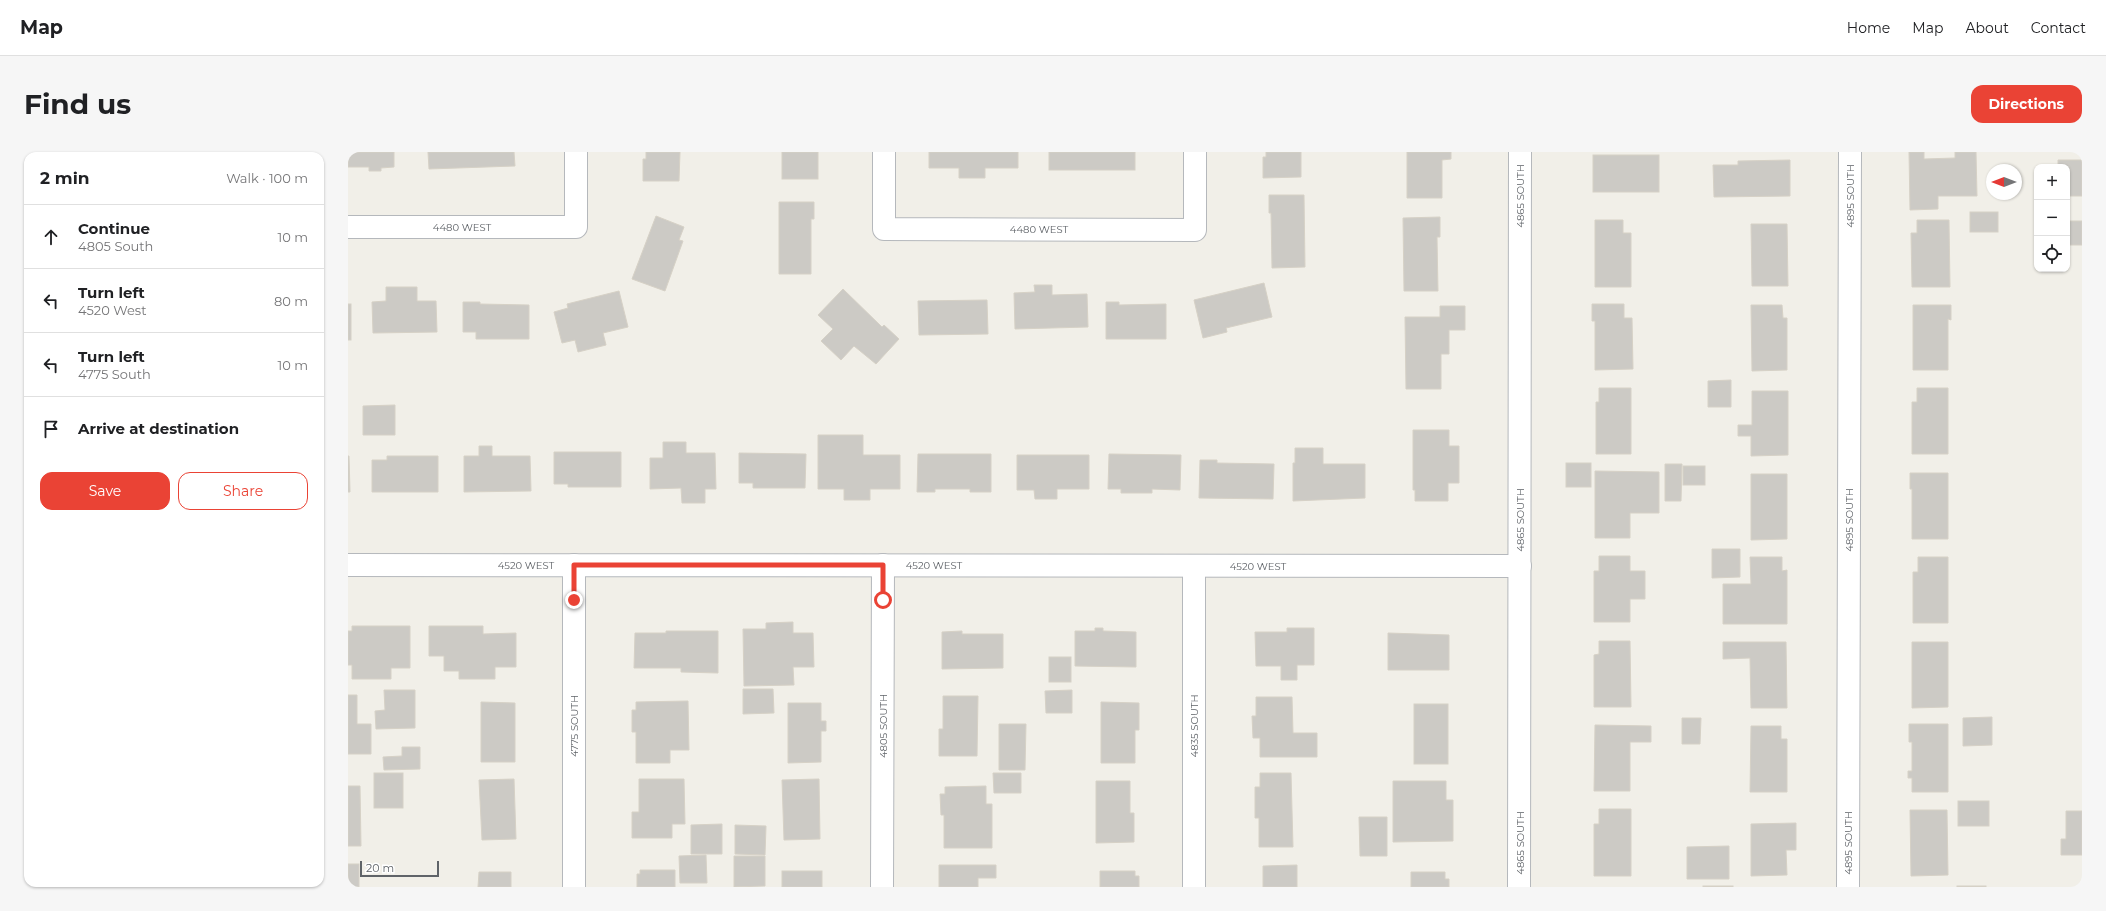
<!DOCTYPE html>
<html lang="en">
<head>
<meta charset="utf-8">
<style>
	body { margin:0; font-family:Montserrat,sans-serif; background:#f6f6f6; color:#202124 }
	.controls { position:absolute; right:12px; top:12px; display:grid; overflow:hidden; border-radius:8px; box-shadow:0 1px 3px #0004 }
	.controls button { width:36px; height:36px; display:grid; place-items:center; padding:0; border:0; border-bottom:1px solid #e0e0e0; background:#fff; color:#202124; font:20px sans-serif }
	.compass { position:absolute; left:1638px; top:12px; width:36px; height:36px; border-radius:50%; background:#fff; box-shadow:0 1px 3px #0004; rotate:270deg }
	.scale { position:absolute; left:12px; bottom:10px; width:79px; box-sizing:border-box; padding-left:4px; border:2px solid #5f6368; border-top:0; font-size:11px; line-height:14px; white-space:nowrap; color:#5f6368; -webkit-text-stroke:3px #fff; paint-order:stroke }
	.stop { position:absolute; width:12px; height:12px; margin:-9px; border:3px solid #ea4335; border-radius:50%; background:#fff }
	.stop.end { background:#ea4335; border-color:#fff; box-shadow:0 1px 4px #0008 }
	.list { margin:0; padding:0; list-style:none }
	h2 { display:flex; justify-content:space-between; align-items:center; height:52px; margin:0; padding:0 16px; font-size:17px }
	h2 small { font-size:13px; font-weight:400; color:#757577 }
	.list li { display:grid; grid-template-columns:26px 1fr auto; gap:12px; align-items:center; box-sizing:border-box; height:64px; padding:0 16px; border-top:1px solid #e0e0e0 }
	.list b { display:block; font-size:15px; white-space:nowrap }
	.list p { margin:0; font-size:13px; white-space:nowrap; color:#757577 }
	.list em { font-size:13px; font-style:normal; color:#757577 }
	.actions { display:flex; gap:8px; padding:12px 16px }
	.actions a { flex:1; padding:9px 0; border:1px solid #ea4335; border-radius:12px; text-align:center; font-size:14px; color:#ea4335 }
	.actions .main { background:#ea4335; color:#fff }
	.icon { flex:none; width:22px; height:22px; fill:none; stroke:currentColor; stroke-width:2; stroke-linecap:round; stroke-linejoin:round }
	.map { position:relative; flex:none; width:1734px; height:735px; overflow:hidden; border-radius:12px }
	header { display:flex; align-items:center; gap:24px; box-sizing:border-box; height:56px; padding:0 20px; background:#fff; border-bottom:1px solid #e0e0e0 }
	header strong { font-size:19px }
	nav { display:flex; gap:22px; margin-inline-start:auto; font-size:14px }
	.intro { display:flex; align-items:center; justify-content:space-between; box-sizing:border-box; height:96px; padding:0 24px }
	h1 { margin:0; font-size:28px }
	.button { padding:10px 18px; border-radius:12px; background:#ea4335; color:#fff; font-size:14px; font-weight:700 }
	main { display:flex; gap:24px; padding:0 24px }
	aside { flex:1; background:#fff; border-radius:12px; box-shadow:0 1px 3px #0004 }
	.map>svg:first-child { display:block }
	.building { fill:#cccac5; stroke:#d6d1c6 }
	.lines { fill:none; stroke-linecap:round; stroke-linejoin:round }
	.minor-casing { stroke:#b5b8bc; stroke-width:24 }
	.minor { stroke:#fff; stroke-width:22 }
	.route { stroke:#ea4335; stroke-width:5 }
	.labels { text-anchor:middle; stroke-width:3.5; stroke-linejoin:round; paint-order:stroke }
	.street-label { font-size:10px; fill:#5f6368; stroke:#fff }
</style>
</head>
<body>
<header>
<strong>Map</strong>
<nav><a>Home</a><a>Map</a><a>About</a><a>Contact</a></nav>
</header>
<div class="intro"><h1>Find us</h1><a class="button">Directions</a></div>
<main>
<aside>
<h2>2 min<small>Walk · 100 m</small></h2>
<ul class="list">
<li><svg class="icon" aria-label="ahead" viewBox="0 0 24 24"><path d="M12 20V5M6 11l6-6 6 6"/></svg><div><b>Continue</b><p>4805 South</p></div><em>10 m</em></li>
<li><svg class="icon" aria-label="left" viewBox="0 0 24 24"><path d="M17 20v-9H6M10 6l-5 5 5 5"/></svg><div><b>Turn left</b><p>4520 West</p></div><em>80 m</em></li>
<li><svg class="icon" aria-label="left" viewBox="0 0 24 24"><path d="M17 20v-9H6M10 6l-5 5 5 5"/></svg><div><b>Turn left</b><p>4775 South</p></div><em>10 m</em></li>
<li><svg class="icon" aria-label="arrive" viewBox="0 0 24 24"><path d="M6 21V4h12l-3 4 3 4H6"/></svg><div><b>Arrive at destination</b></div></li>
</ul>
<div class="actions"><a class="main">Save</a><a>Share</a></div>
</aside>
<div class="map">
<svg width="1734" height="735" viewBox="0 0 1734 735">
	<rect width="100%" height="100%" fill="#f1efe8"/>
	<g class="building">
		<path d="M0 0H46V15L33 16V19H21V15H0Z"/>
		<path d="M80 0H166L167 14 81 17Z"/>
		<path d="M298 0H332L331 29H295V7H298Z"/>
		<rect x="434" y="0" width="36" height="27"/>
		<path d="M581 0H670V16H637V26H611V16H581Z"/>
		<rect x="701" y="0" width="86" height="18"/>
		<path d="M918 0H953V25L915 26V5H918Z"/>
		<path d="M1059 0H1103V7L1094 8V46H1059Z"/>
		<path d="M1561 0H1576V7L1607 6V0H1628L1629 44H1590V57L1562 58Z"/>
		<rect x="1245" y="3" width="66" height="37"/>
		<path d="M1442 8V44L1366 45 1365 13H1390V9Z"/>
		<path d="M1710 8H1734V44H1719V15H1710Z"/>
		<path d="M921 43H956L957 115 924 116 923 61H921Z"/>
		<path d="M431 50H466V67H463V122H431Z"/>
		<rect x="1622" y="60" width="28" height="20"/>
		<path d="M308 64 336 75 331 88 335 89 317 139 284 127Z"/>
		<path d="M1092 65V85H1089L1090 139H1056L1055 66Z"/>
		<path d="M1247 68H1275V81H1283V135H1247Z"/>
		<path d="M1569 68H1601L1602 135H1564L1563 81H1569Z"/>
		<rect x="1720" y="69" width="14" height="24"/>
		<path d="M1403 72H1439L1440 134H1404Z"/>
		<path d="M916 131 924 165 878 176 879 180 855 186 846 148Z"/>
		<path d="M686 133H704V143L739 142 740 175 667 177 666 141 687 140Z"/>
		<path d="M38 135H69V149H88L89 180 25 181 24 150 38 149Z"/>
		<path d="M495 137 534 175 536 173 551 187 528 212 506 194 493 208 473 189 485 177 470 163Z"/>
		<path d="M271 139 280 175 255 181 258 193 230 200 227 188 214 191 206 160 220 156 219 152Z"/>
		<path d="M639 148 640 182 571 183 570 149Z"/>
		<path d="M115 150H132V152L181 153V187H128V180H115Z"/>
		<path d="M758 150H771V153L818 152V187H758Z"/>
		<rect x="0" y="152" width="3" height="36"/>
		<path d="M1244 152H1276V166H1284L1285 217 1247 218V169H1244Z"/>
		<path d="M1403 153H1434L1435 166H1439V218L1404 219Z"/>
		<path d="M1565 153H1603V168L1600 167V218H1565Z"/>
		<path d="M1092 154H1117V178H1101V202H1093V237H1058L1057 165H1092Z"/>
		<path d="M1383 228V255H1360V229Z"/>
		<path d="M1251 236H1283V302H1248V250H1251Z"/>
		<path d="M1569 236H1600V302H1564V250H1569Z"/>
		<path d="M1404 239H1440V303L1403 304V284H1390V273H1404Z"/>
		<path d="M47 253V283H15V254Z"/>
		<path d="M1065 278H1101V294H1111V331H1100V349H1067V338H1065Z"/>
		<path d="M470 283H515V303H552V337H522V348H496V337H470Z"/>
		<path d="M315 290H338V301H367L368 337H357V351H334L333 336 302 337V306H315Z"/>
		<path d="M131 294H144V304H182L183 339 116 340V304H131Z"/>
		<path d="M947 296H975V312H1017V346L945 349V311H947Z"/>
		<path d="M206 300H273V335H220V332H206Z"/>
		<path d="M391 301 458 302 457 336H405V331H391Z"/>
		<path d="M570 302H643V340H622V337H587V340H569Z"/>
		<path d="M761 302 833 303 832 338 804 337V341H773V337H760Z"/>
		<path d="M669 303H741V337H709V347H687L686 338H669Z"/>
		<path d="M0 304H1L2 340H0Z"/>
		<path d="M39 304H90V340H24V308H39Z"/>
		<path d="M852 308H869V311L926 312 925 347 851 346Z"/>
		<rect x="1218" y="311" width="25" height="24"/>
		<path d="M1317 312H1334L1333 349H1317Z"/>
		<rect x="1335" y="314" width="22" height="19"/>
		<path d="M1247 319 1311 320V361H1282V386H1247Z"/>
		<path d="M1562 321H1600V387H1564V337H1562Z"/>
		<path d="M1403 322H1439V387L1403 388Z"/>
		<path d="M1364 397H1392V425L1364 426Z"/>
		<path d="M1251 404H1282V419H1297V447H1282V470H1246V419H1251Z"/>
		<path d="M1402 405H1434V419L1439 418V472H1375V432H1403Z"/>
		<path d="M1570 405H1600V471H1565V420H1570Z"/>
		<path d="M445 470V481H465L466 515H445L446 533 396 534 395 477H418V471Z"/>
		<path d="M4 474H62V516H43V527H4V513H0V479H4Z"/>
		<path d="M81 474H135V482L168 481V515H147V527H111V519H96V504H81Z"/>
		<path d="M747 476H755V479L788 480V515L727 514V479H747Z"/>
		<path d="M939 476H966V513H949V528H933V514H908L907 480H939Z"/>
		<path d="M318 479H370V521L333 520V516H286L287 481H318Z"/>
		<path d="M614 479V482H655V516L594 517V480Z"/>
		<path d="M1040 481 1101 483V518H1040Z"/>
		<path d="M1251 489H1282L1283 555H1246V503L1251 502Z"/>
		<path d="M1375 490H1438L1439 556H1403L1402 506 1375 507Z"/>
		<path d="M1564 490H1600V555L1564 556Z"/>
		<rect x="701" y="505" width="22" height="25"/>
		<path d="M395 537H425L426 561 395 562Z"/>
		<path d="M36 538H67V576L28 577 27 559 37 558Z"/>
		<path d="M724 538V561H698L697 539Z"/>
		<path d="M0 543H9V572H23V602H0Z"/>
		<path d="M595 544H630L629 604H591V577H595Z"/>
		<path d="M908 545H944L945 581H969V605H912V586H905L904 564H908Z"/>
		<path d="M340 549 341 598H322V611H288V580H284V558H288V550Z"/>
		<path d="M133 550 167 551V610H133Z"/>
		<path d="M753 550 791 551V578H787V611H753Z"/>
		<path d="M440 551H473V569H478V579H473V610L440 611Z"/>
		<rect x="1066" y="552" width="34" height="60"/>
		<path d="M1644 565V593L1615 594V566Z"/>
		<path d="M1334 566H1353L1352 592H1334Z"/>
		<path d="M651 572H678L677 618H651Z"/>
		<path d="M1561 572H1600V640H1564V626H1560V619H1564V590H1561Z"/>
		<path d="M1247 573 1303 574V590H1282V639H1246Z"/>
		<path d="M1403 574H1433V587H1439V640H1402Z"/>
		<path d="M54 595H72V617L36 618 35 605 54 604Z"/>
		<rect x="26" y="621" width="29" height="35"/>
		<path d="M645 621H673V641H646Z"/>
		<path d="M912 621H943L945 695H911V666H907V635H912Z"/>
		<path d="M166 627 168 687 134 688 131 628Z"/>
		<path d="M291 627H336L337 672H324V686H284V660H291Z"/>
		<path d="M471 627 472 687 436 688 434 628Z"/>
		<path d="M748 629H782V661H786V690L748 691Z"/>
		<path d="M1045 629H1098V648H1105V689L1045 690Z"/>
		<path d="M0 634H12L13 694H0Z"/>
		<path d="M638 634V652H644V696H596V663H593L592 642H597V635Z"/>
		<rect x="1610" y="649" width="31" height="25"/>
		<path d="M1251 657H1283V724H1246V672H1251Z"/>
		<path d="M1562 658H1599L1600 723 1563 724Z"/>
		<path d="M1718 659H1734V703H1713V687H1718Z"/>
		<path d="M1011 665H1039V704H1012Z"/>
		<path d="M1448 671V698H1438L1439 723 1403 724V672Z"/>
		<path d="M374 672V702H343V673Z"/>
		<path d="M387 673 418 674 417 703 387 702Z"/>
		<path d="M1381 694V727H1339V695Z"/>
		<path d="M358 703 359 731H332L331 704Z"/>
		<path d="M386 704H417V734L386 735Z"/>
		<rect x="0" y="712" width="11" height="23"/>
		<path d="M591 713H648V726H630V735H591Z"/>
		<path d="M949 713V735H915V714Z"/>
		<path d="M292 718H327V735H289V722H292Z"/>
		<rect x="434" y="719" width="40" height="16"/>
		<path d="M752 719H787V724H791V735H752Z"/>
		<path d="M131 720H163V735H130Z"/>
		<path d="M1063 720H1097V727H1101V735H1063Z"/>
		<rect x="1355" y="734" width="30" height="1"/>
		<rect x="1609" y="734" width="29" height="1"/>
	</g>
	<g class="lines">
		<defs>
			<g id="minor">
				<path d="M536 0V77L847 78V0"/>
				<path d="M0 75H228V0"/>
				<path d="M0 413 1172 414"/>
				<path d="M226 735V413"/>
				<path d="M534 735 535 413"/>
				<path d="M846 735V414"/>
				<path d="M1171 735 1172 0"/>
				<path d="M1500 735 1502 0"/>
			</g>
		</defs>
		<use href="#minor" class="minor-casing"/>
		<use href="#minor" class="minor"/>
	</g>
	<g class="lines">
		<path class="route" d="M226 448V413H535V448"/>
	</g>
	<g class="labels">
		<g class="street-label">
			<text transform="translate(1172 44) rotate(-90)" y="4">4865 SOUTH</text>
			<text transform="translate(1502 44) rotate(-90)" y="4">4895 SOUTH</text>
			<text x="114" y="79">4480 WEST</text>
			<text x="691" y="81">4480 WEST</text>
			<text transform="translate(1172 368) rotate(-90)" y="4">4865 SOUTH</text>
			<text transform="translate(1501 368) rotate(-90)" y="4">4895 SOUTH</text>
			<text x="178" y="417">4520 WEST</text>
			<text x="586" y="417">4520 WEST</text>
			<text x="910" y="418">4520 WEST</text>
			<text transform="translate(226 574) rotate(-90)" y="4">4775 SOUTH</text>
			<text transform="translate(535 574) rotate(-90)" y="4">4805 SOUTH</text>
			<text transform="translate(846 574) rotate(-90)" y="4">4835 SOUTH</text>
			<text transform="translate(1172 691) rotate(-90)" y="4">4865 SOUTH</text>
			<text transform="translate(1500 691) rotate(-90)" y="4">4895 SOUTH</text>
		</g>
	</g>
</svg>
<div class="controls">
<button>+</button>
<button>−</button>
<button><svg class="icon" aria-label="locate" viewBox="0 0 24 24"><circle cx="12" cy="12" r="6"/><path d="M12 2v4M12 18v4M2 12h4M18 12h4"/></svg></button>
</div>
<svg class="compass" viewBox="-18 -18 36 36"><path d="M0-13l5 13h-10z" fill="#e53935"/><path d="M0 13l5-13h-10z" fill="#757577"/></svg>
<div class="scale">20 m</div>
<div class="stop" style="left:535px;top:448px"></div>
<div class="stop end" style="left:226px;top:448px"></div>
</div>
</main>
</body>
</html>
